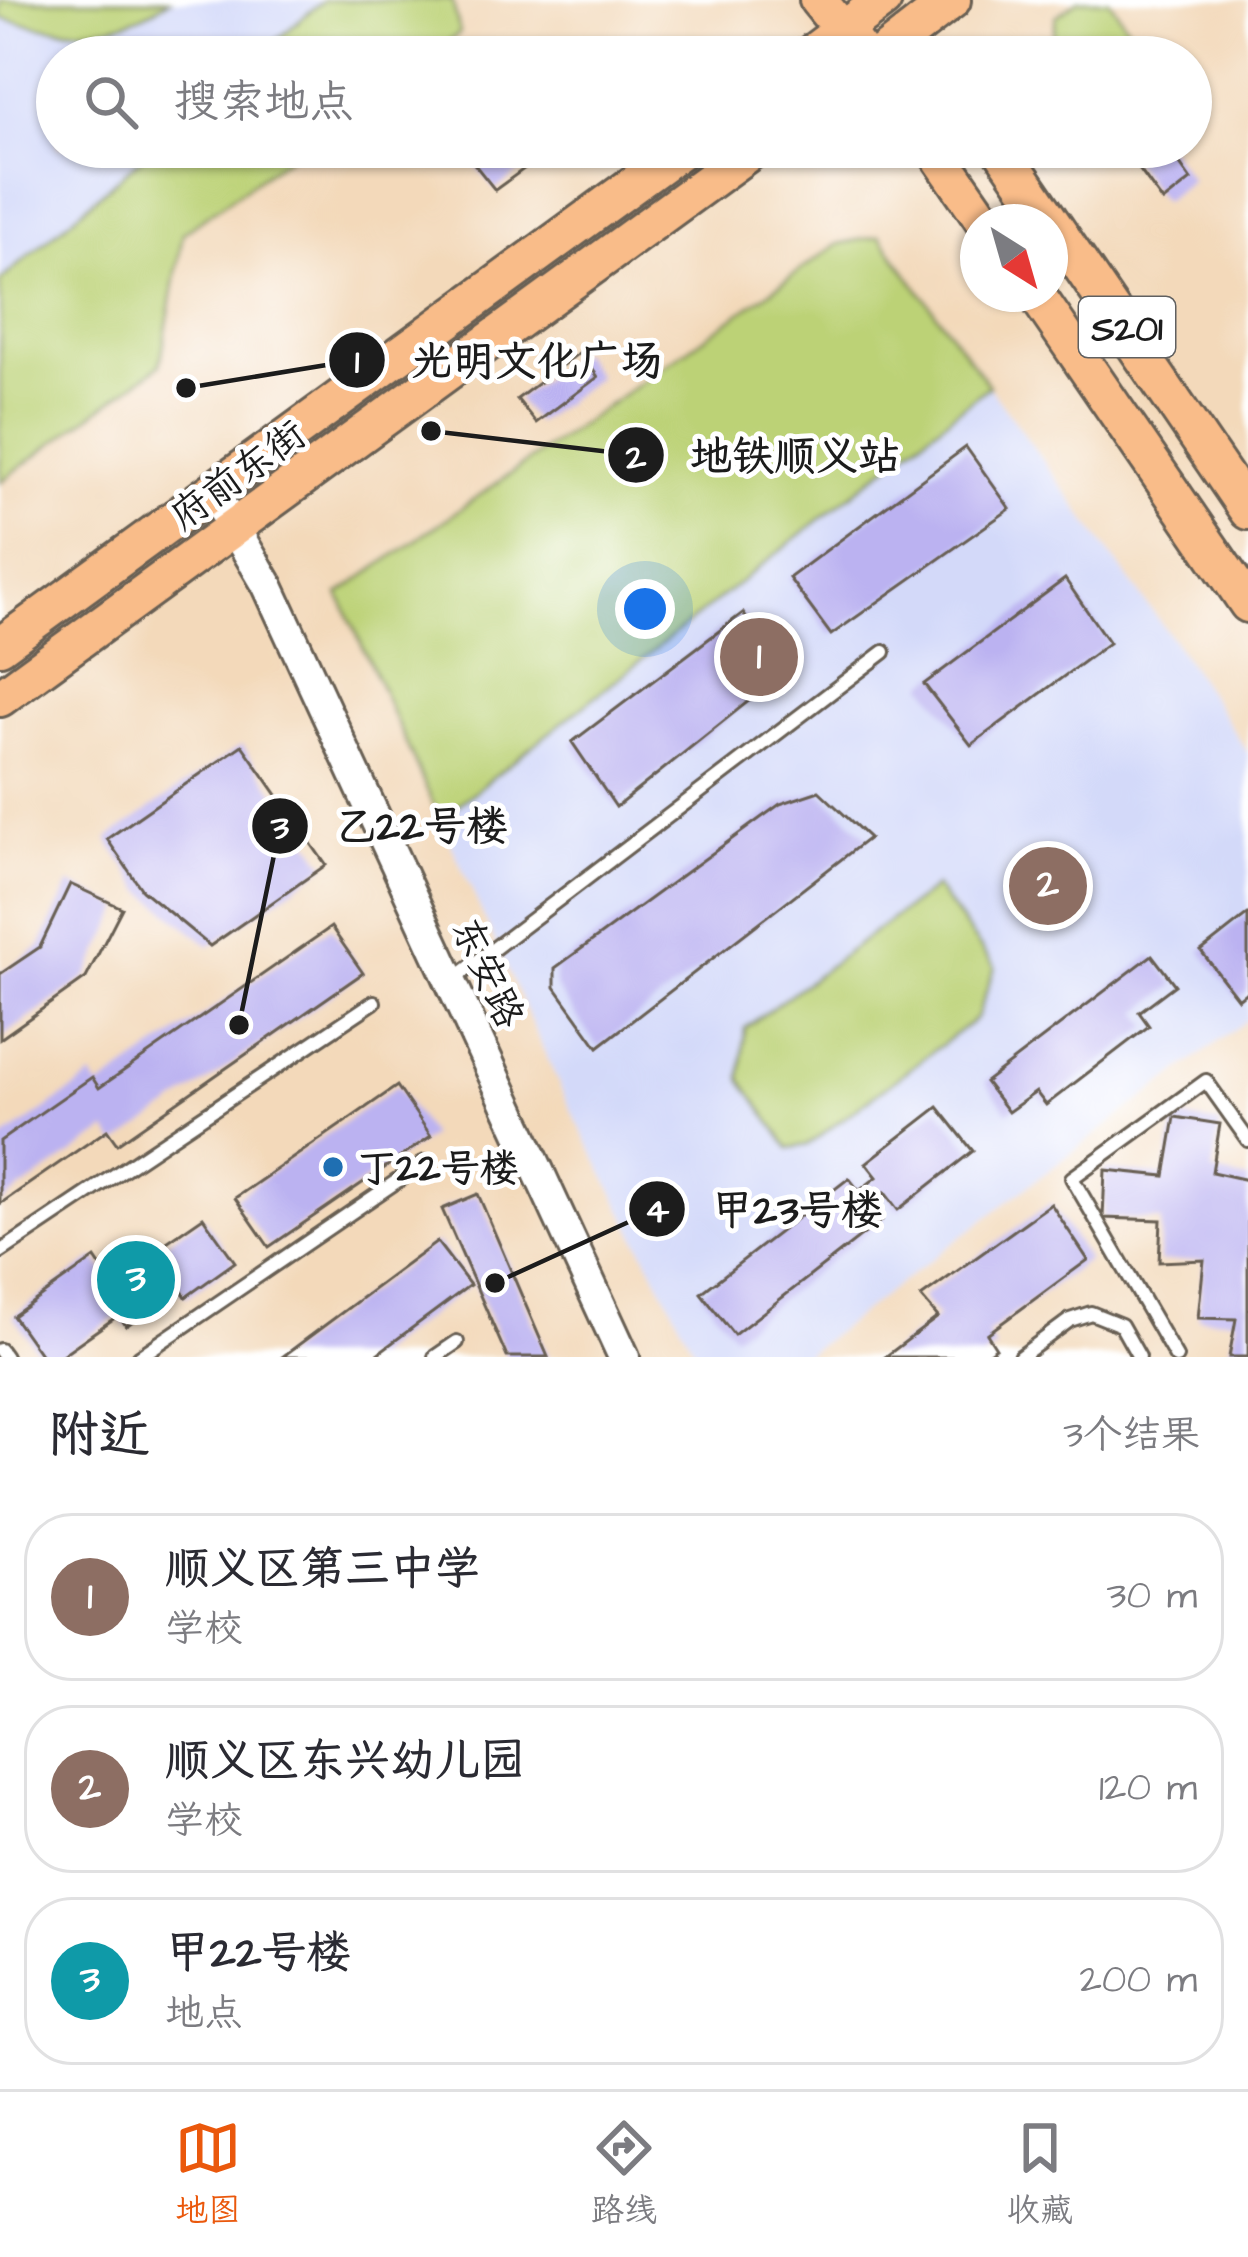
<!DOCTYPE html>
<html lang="zh">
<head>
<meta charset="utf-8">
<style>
	body { margin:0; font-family:"Architects Daughter","LXGW WenKai TC",sans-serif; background:#f7f7f7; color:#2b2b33 }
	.compass { position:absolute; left:960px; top:204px; width:108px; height:108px; border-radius:50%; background:#fff; box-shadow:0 3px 9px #0004; rotate:143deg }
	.you { position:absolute; left:645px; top:609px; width:42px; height:42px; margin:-30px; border:9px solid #fff; border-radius:50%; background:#1a73e8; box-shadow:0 0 0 18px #1a73e833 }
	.badge { display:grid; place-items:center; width:78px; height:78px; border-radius:50%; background:#ea580c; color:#fff; font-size:39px; font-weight:700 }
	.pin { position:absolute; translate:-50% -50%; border:6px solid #fff; box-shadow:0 3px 12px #0006 }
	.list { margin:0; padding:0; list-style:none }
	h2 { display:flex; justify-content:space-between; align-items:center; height:156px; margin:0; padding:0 48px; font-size:51px }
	h2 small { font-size:39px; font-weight:400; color:#7c7c81 }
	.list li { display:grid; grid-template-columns:78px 1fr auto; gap:36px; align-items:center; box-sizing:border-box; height:168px; margin:0 24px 24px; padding:0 24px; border:3px solid #e1e1e2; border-radius:48px }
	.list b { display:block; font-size:45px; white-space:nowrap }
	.list p { margin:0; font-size:39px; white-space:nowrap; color:#7c7c81 }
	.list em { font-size:39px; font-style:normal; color:#7c7c81 }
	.icon { flex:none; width:66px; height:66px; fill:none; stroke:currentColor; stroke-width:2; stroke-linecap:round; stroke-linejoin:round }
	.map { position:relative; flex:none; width:1248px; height:1357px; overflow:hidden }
	.search { position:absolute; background:#fff; box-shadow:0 3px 9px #0004; left:36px; right:36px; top:36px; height:132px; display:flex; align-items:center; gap:30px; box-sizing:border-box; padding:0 42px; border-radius:66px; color:#7c7c81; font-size:45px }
	.sheet { height:732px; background:#fff }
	nav { display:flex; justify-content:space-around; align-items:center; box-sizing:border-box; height:168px; border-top:3px solid #e1e1e2; background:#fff; font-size:33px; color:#7c7c81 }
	nav a { display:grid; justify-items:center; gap:6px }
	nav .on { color:#ea580c }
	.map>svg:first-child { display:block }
	.built { fill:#d3d9f9 }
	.green { fill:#bcd276; stroke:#6c7749; stroke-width:3 }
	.building { fill:#bbb2f1 }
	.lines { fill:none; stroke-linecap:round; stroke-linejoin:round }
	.service-casing { stroke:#675e53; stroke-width:18 }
	.tertiary-casing { stroke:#675e53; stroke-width:36 }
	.primary-casing { stroke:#675e53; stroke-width:42 }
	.service { stroke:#fff; stroke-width:12 }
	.tertiary { stroke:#fff; stroke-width:30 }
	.primary { stroke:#f9bc89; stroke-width:36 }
	.poi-dot { fill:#1f6fb2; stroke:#fff; stroke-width:4.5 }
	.labels { text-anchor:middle; stroke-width:10; stroke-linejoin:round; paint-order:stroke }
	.shield { fill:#fff; stroke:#606060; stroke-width:3 }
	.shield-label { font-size:36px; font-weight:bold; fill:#1c1c1c }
	.street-label { font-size:39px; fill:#1c1c1c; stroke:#fff }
	.poi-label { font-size:39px; font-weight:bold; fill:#1c1c1c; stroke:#fff; text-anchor:start }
	.leader { fill:none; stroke:#1c1c1c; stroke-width:4.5 }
	.callout-dot { fill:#1c1c1c; stroke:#fff; stroke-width:4.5 }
	.mark-label { font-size:36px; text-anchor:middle; font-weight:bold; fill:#fff }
	.callout-label { font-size:42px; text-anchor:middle; font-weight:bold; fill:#1c1c1c; stroke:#fff; stroke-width:10; stroke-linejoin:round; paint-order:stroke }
</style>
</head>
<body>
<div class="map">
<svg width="1248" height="1357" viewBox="0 0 1248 1357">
	<rect width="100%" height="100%" fill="#fff"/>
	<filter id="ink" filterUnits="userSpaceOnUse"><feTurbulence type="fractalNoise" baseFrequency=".00833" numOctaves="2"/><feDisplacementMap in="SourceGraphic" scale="24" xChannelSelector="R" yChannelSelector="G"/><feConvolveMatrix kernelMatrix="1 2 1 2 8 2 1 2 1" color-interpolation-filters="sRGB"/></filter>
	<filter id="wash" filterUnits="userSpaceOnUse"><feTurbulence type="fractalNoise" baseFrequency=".004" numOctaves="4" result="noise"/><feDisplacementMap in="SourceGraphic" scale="48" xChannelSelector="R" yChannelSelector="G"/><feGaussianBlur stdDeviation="2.7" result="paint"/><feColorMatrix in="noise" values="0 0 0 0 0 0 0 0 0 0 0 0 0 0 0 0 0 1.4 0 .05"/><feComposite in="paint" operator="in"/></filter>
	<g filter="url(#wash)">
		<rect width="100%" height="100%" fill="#f3d9ba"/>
		<g class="built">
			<path d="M0 0H323L257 57H57V147H154L0 281Z"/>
			<path d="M880 236 1173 640 1248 753V1019L803 1357H698L565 1098 339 594 838 244Z"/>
		</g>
		<g class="green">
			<path d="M0 0H170C115 38 62 34 0 18Z"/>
			<path d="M323 0H452L460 33 427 57H257Z"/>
			<path d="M1079 0H1109L1149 57H1050L1056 16Z"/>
			<path d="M154 147H302L183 233 160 365 0 482V281Z"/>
			<path d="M880 236 989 386 440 819 339 594 838 244Z"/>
			<path d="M935 887 995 967 977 1018 808 1145 789 1148 741 1079 745 1028Z"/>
		</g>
		<g id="blocks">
			<g class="building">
				<path d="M482 147H554L495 190 475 165 480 162 474 153Z"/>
				<path d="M1123 147H1168L1191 180 1163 202Z"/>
				<path d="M580 352 598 377 536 423 517 399Z"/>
				<path d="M966 447 1010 509 831 635 789 578Z"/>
				<path d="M1065 579 1109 643 971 745 924 684Z"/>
				<path d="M743 613 785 672 616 807 572 742Z"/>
				<path d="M242 745 326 865 210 946 142 890 107 839Z"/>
				<path d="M819 791 869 838 598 1047 555 987V968L780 804Z"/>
				<path d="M70 884 122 908 86 978 0 1039V974L40 947Z"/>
				<path d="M1248 914V991L1238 999 1201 951Z"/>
				<path d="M331 927 363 973 117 1144 107 1130 0 1204V1141L92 1077 99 1088Z"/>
				<path d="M1152 955 1175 985 1139 1012 1149 1026 1046 1105 1036 1092 1008 1112 985 1082Z"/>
				<path d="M397 1086 431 1136 269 1247 235 1198Z"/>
				<path d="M938 1107 973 1151 898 1210 885 1193 870 1205 882 1220 734 1335 701 1293 849 1178 859 1191 877 1177 866 1163Z"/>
				<path d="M1175 1117 1220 1124 1212 1172 1248 1180V1357H1229L1236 1319 1198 1318 1204 1260 1159 1262 1161 1220 1103 1218 1105 1170 1165 1176Z"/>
				<path d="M478 1194 548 1357H507L442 1209Z"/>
				<path d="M1051 1204 1088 1260 987 1334 996 1348 983 1357H885L938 1317 921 1297Z"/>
				<path d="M203 1217 235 1262 186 1297 180 1288 126 1326 119 1315 59 1357H42L13 1316 95 1258 105 1273 145 1244 151 1253Z"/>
				<path d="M437 1242 470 1285 373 1357H282Z"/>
			</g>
		</g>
	</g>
	<g filter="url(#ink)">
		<use href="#blocks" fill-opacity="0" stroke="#675e53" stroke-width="3"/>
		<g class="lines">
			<defs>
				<g id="service">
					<path d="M450 982 884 652"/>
					<path d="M0 1252 374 1002"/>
					<path d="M0 1350 5 1357"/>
					<path d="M139 1357 425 1162"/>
					<path d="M435 1357 457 1342"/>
					<path d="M1020 1357 1070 1320 1091 1313 1121 1325 1139 1357"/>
					<path d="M1176 1357 1072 1178 1206 1081 1248 1140"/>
				</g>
				<path id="tertiary" d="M214 494 268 586 624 1357"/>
				<g id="primary">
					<path d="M818 0 858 49"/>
					<path d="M807 57 883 0"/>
					<path d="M879 57 952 0"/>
					<path d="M933 147 985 222"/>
					<path d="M1000 147 1248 511"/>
					<path d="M1036 294 1248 604"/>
					<path d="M0 646 685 147"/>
					<path d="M0 698 756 147"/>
				</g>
			</defs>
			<use href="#service" class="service-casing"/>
			<use href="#tertiary" class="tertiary-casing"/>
			<use href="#primary" class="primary-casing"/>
			<use href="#service" class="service"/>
			<use href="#tertiary" class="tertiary"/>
			<use href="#primary" class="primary"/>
		</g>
	</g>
	<circle class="poi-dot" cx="333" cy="1167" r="12"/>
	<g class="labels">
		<rect class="shield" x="1079" y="297" width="96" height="60" rx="9"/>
		<g class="shield-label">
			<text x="1127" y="340">S201</text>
		</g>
		<g class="street-label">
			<text transform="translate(237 474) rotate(-36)" y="14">府前东街</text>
			<text transform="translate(489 972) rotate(65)" y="14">东安路</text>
		</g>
		<g class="poi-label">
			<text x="357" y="1181">丁22号楼</text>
		</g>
	</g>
	<path class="leader" d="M186 388L357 360M431 431L636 455M239 1025L280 826M495 1283L657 1209"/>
	<g class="callout-dot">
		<circle cx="186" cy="388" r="12"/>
		<circle cx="431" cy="431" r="12"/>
		<circle cx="239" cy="1025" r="12"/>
		<circle cx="495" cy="1283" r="12"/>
		<circle cx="357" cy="360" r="30"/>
		<circle cx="636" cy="455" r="30"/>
		<circle cx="280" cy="826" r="30"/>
		<circle cx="657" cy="1209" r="30"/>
	</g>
	<g class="mark-label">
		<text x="357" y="373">1</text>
		<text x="636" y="468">2</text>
		<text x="280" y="838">3</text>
		<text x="657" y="1222">4</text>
	</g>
	<g class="callout-label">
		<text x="537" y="375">光明文化广场</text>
		<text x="795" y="470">地铁顺义站</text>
		<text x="421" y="840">乙22号楼</text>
		<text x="797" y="1224">甲23号楼</text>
	</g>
</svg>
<svg class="compass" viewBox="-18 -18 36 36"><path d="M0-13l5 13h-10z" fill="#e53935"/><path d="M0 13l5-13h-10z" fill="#7c7c81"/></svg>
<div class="you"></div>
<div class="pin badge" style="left:759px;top:657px;background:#8d6e63">1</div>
<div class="pin badge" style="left:1048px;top:886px;background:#8d6e63">2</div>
<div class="pin badge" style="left:136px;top:1280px;background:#0f9aa8">3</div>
<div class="search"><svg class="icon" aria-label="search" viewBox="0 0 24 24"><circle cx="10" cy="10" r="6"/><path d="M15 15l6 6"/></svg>搜索地点</div>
</div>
<section class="sheet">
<h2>附近<small>3个结果</small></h2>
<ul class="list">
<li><span class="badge" style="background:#8d6e63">1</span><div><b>顺义区第三中学</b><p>学校</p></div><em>30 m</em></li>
<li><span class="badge" style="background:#8d6e63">2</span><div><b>顺义区东兴幼儿园</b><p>学校</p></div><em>120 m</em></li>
<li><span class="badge" style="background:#0f9aa8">3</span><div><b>甲22号楼</b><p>地点</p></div><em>200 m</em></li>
</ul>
</section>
<nav>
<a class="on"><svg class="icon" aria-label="map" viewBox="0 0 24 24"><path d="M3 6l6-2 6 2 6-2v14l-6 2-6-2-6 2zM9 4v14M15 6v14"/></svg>地图</a>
<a><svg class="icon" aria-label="directions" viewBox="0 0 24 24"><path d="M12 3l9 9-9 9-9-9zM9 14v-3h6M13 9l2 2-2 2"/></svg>路线</a>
<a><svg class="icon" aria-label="saved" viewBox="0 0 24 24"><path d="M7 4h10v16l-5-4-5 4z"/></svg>收藏</a>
</nav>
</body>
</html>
